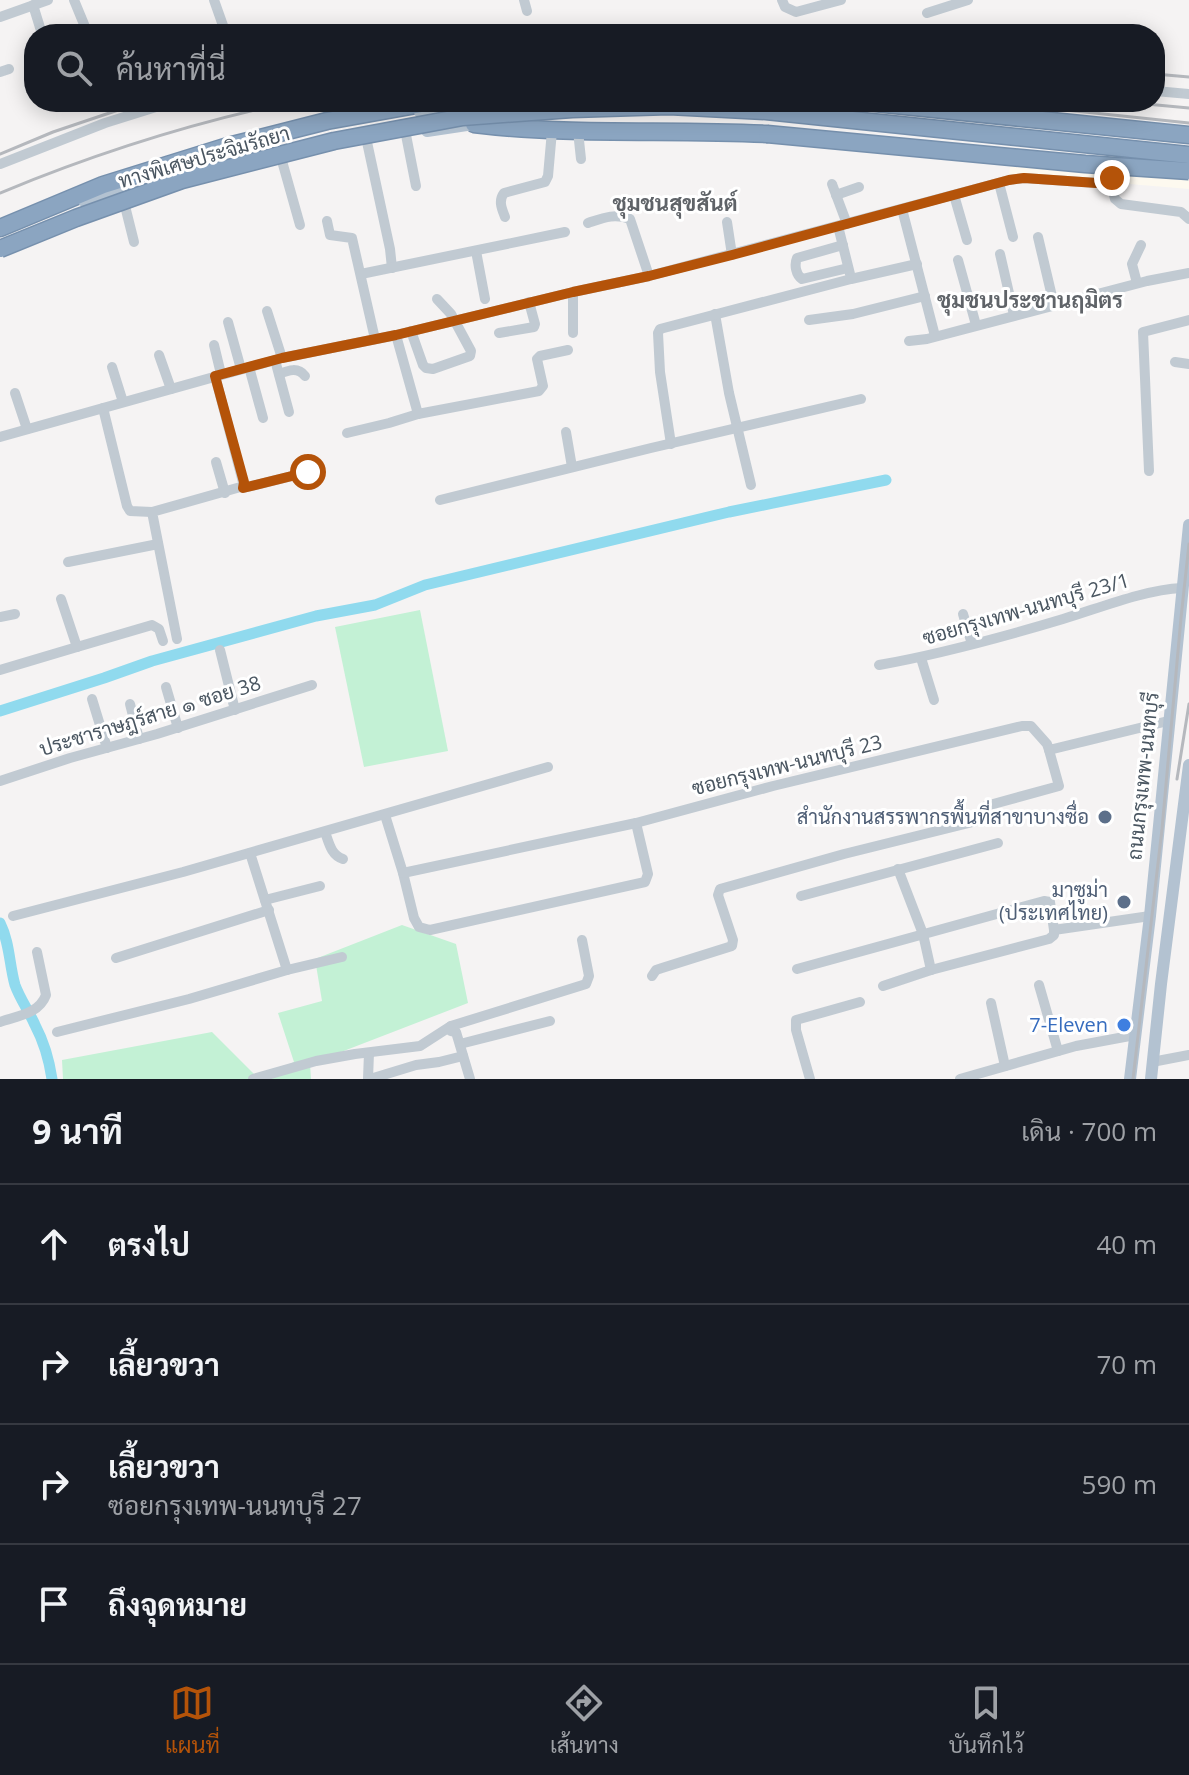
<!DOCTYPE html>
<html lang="th">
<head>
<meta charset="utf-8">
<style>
	body { margin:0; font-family:"Open Sans",Sarabun,sans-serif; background:#242831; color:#f1f3f6 }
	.stop { position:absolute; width:24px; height:24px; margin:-18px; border:6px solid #b45309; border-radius:50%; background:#fff }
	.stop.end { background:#b45309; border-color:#fff; box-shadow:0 2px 8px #0008 }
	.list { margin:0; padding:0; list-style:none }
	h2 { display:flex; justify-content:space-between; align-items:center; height:104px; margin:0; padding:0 32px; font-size:34px }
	h2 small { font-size:26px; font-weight:400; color:#9ea1a6 }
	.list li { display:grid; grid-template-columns:52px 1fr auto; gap:24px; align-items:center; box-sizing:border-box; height:120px; padding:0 32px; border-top:2px solid #363941 }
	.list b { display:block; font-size:30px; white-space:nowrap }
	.list p { margin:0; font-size:26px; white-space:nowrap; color:#9ea1a6 }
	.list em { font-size:26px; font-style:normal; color:#9ea1a6 }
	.icon { flex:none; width:44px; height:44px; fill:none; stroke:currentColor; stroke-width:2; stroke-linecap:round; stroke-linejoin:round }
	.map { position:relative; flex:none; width:1189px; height:1079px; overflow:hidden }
	.search { position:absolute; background:#171b24; box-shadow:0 4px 20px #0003; left:24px; right:24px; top:24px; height:88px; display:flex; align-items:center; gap:20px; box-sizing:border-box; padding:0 28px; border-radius:32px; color:#9ea1a6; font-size:30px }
	.sheet { height:584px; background:#171b24 }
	nav { display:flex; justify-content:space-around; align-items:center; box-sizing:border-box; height:112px; border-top:2px solid #363941; background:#171b24; font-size:22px; color:#9ea1a6 }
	nav a { display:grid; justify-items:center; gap:4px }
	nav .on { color:#b45309 }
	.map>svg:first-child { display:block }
	.commercial { fill:#fdf9ef }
	.green { fill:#c3f1d5 }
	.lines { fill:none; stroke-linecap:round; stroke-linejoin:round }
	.canal { stroke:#90daee; stroke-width:11 }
	.highway-casing { stroke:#7690ad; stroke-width:19 }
	.minor { stroke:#c1cad2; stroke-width:10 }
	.major { stroke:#b3c2d1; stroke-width:12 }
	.highway { stroke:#8ba5c1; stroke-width:16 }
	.rail { stroke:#b5b8bd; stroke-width:3 }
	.highway-bridge-casing { stroke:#7690ad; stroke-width:19; stroke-linecap:butt }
	.highway-bridge { stroke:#8ba5c1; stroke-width:16 }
	.route { stroke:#b45309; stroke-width:10 }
	.service-dot { fill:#5c6f8a; stroke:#fff; stroke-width:3 }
	.shop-dot { fill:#3f7fe0; stroke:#fff; stroke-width:3 }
	.labels { text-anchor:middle; stroke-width:6; stroke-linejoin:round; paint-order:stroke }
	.street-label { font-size:20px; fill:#4a5661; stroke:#fff }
	.service-label { font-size:20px; fill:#4e5e75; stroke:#fff; text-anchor:end }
	.shop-label { font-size:20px; fill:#366cbe; stroke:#fff; text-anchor:end }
	.neighbourhood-label { font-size:22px; font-weight:bold; fill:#5f6368; stroke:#fff }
</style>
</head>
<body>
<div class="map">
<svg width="1189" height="1079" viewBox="0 0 1189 1079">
	<rect width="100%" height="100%" fill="#f5f3f3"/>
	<path class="commercial" d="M1011 162 1189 177V189L1009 174Z"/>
	<g class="green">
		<path d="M420 610 448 751 364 767 335 627Z"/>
		<path d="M402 925 456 944 468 1003 310 1064 311 1079H63L62 1060 212 1032 258 1078 294 1062 278 1013 322 1001 315 959Z"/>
	</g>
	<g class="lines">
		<g class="canal">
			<path d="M0 711 104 678 152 661 316 616 375 605 425 585 729 512 886 480"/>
			<path d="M0 923C10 943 9 964 15 985 20 999 29 1011 35 1025 44 1042 49 1059 52 1079"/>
		</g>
		<defs>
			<g id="highway">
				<path d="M865 102 1189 135"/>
				<path d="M474 124C571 136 669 129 767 134"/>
				<path d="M0 228 103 185 228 146 327 121 433 102"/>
			</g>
		</defs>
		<use href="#highway" class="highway-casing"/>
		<g class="minor">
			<path d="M74 0 88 34"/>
			<path d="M214 0 226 34"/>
			<path d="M524 0 527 11"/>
			<path d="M782 0 785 7 796 12 841 0"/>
			<path d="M33 5 42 34"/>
			<path d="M927 13 968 0"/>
			<path d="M0 17 48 0"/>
			<path d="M232 34 247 32 249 34"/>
			<path d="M0 72 9 69"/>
			<path d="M1155 91 1189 94"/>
			<path d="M578 131 581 159"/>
			<path d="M406 135 416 186"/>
			<path d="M367 142 390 249 392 268"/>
			<path d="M282 161 300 225"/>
			<path d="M0 164 105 123 172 102"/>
			<path d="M999 183 1013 237"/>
			<path d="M832 184 847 224"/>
			<path d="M1111 184 1115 199 1121 204 1181 212 1189 219"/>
			<path d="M836 195 859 187"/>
			<path d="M954 195 967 240"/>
			<path d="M125 206 134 242"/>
			<path d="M902 209 935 336"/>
			<path d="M505 217C502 209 498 201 504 193L545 182 548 176 552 131"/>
			<path d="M327 221 330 235 352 238 375 339"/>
			<path d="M727 222 732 255"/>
			<path d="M588 223C603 218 614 213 630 219L649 276"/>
			<path d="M838 226 850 274"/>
			<path d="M1038 237 1054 305"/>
			<path d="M843 245 797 258C794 265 796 275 802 279L848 268"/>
			<path d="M476 251 485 299"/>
			<path d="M1000 254 1014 315"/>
			<path d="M958 260 976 325"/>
			<path d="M361 274 565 232"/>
			<path d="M1137 283 1132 264 1141 245"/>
			<path d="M573 292V333"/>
			<path d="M267 311 282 358"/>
			<path d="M715 314 729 393 751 485"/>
			<path d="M809 320 853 314 925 296"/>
			<path d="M228 322 241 369"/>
			<path d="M411 331 423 365 426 368 433 369 470 356 471 351 451 314 437 299"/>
			<path d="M499 333 534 327 535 324 529 302"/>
			<path d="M396 335 418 414 539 391 543 386 537 359 540 356 568 350"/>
			<path d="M909 341 927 339 1147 281 1189 273"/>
			<path d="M214 345 221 374"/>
			<path d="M159 355 171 389"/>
			<path d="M275 360 289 412"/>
			<path d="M1175 362 1189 364"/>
			<path d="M112 367 123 402"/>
			<path d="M249 367 263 418"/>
			<path d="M279 374C289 370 298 367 305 376"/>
			<path d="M15 393 27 429"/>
			<path d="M103 408 127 506 130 511 152 512"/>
			<path d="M566 432 572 467"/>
			<path d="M347 433 389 423 418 414"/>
			<path d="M0 437 282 358 396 335 573 292 649 276 1009 180 1024 178 1111 184 1122 144"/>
			<path d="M671 444 660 372 658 333 660 329 851 279 917 264"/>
			<path d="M216 462 225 493"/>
			<path d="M1149 471 1143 332 1189 320"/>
			<path d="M243 488 308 472"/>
			<path d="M440 500 651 448 861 399"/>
			<path d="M68 562 158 544"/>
			<path d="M963 614 972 644"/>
			<path d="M0 617 15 614"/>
			<path d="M177 639 152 512 244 486 215 376"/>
			<path d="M77 647 152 625 159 629 163 641"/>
			<path d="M220 650 235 710"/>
			<path d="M921 658 934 700"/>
			<path d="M879 665C941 654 1003 637 1063 619 1100 608 1143 590 1182 588"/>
			<path d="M0 670 77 647 61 599"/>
			<path d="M166 687 178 728"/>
			<path d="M92 699 107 748"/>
			<path d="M130 704 139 739"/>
			<path d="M0 781 70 758 157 734 312 685"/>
			<path d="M385 815 403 873 414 918 419 927 430 930 645 882 648 874 636 823"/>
			<path d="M325 832C329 843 331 855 343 859"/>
			<path d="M898 869 923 934 931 970"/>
			<path d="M403 873 636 823 773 786 1022 726H1031L1047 744 1049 750 1168 721"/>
			<path d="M801 896 998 843"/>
			<path d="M265 900 320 886"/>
			<path d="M13 916 183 872 548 767"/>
			<path d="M116 958 269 910"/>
			<path d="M797 969 1044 901 1050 902 1054 930 1150 916"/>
			<path d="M287 970 342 957"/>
			<path d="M652 976 656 970 662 968 732 946 733 940 718 895 720 889 844 854 989 818 986 806 1059 786 1049 750"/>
			<path d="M1039 985 1058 1051"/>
			<path d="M883 986 931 970 1049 939 1054 935V930"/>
			<path d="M991 1003 1005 1066"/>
			<path d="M0 1022C17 1016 39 1014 46 995L37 952"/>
			<path d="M57 1032 189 999 287 970 250 853"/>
			<path d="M460 1044 550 1021"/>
			<path d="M1152 1062 1189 1055"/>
			<path d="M253 1079 316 1061 355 1054 420 1046 451 1026"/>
			<path d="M368 1079 369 1053"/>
			<path d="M370 1079 416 1065 439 1062 463 1056"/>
			<path d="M470 1079 456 1032 451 1031V1026L586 984 589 976 582 940"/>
			<path d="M810 1079 796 1030V1020L860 1002"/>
			<path d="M960 1079 1076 1046 1135 1035"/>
		</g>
		<g class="major">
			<path d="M420 112 495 102"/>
			<path d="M427 131 480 123"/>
			<path d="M84 201 127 185"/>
			<path d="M1130 1079 1150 916 1189 525"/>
			<path d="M1151 1079 1161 984 1189 765"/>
		</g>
		<use href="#highway" class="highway"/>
		<g class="rail">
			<path d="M458 34 521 28 661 27 740 34"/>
			<path d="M1155 74 1189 77"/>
			<path d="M991 102 1189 123"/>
			<path d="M1125 102 1189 108"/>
			<path d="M0 154 53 132 142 102"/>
			<path d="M0 193C94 154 191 123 291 102"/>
			<path d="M1177 779 1189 704"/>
			<path d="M1133 1079 1162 829 1181 618 1189 544"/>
		</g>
		<defs>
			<g id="highway-bridge">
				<path d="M767 134 1085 164 1189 171"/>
				<path d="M0 249 76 218 182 180 334 141 463 117 572 109 669 106 766 111 1189 155"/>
			</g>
		</defs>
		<use href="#highway-bridge" class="highway-bridge-casing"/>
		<use href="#highway-bridge" class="highway-bridge"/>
	</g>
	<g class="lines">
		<path class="route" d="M308 472 243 488 244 482 215 376 282 358 396 335 573 292 649 276 732 255 1009 180 1024 178 1111 184 1112 178"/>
	</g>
	<g class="service-dot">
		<circle cx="1105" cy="817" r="8"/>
		<circle cx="1124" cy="902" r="8"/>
	</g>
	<circle class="shop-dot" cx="1124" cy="1025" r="8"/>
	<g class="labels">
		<g class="street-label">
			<text transform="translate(204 157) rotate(-16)" y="7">ทางพิเศษประจิมรัถยา</text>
			<text transform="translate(1026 609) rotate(-16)" y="7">ซอยกรุงเทพ-นนทบุรี 23/1</text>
			<text transform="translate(150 716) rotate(-17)" y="7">ประชาราษฎร์สาย ๑ ซอย 38</text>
			<text transform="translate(787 765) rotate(-14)" y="7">ซอยกรุงเทพ-นนทบุรี 23</text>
			<text transform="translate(1143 776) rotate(-84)" y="7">ถนนกรุงเทพ-นนทบุรี</text>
		</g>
		<g class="service-label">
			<text x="1089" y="824">สำนักงานสรรพากรพื้นที่สาขาบางซื่อ</text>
			<text x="1108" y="897">มาซูม่า<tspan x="1108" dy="23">(ประเทศไทย)</tspan></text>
		</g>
		<g class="shop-label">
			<text x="1108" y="1032">7-Eleven</text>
		</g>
		<g class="neighbourhood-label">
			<text x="675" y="211">ชุมชนสุขสันต์</text>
			<text x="1030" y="308">ชุมชนประชานฤมิตร</text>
		</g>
	</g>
</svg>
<div class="stop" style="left:308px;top:472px"></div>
<div class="stop end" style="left:1112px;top:178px"></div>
<div class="search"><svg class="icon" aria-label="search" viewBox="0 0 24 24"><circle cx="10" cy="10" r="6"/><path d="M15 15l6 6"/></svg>ค้นหาที่นี่</div>
</div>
<section class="sheet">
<h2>9 นาที<small>เดิน · 700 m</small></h2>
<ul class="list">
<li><svg class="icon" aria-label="ahead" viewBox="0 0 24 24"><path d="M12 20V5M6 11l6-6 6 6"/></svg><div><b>ตรงไป</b></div><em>40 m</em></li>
<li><svg class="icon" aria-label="right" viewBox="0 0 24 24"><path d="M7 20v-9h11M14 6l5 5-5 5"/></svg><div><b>เลี้ยวขวา</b></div><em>70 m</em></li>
<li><svg class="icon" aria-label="right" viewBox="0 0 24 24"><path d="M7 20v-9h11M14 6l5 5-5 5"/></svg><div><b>เลี้ยวขวา</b><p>ซอยกรุงเทพ-นนทบุรี 27</p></div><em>590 m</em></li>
<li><svg class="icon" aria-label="arrive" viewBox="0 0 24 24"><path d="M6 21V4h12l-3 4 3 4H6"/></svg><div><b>ถึงจุดหมาย</b></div></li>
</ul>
</section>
<nav>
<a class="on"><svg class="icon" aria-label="map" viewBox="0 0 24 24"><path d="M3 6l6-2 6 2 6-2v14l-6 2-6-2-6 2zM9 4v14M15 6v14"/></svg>แผนที่</a>
<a><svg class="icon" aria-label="directions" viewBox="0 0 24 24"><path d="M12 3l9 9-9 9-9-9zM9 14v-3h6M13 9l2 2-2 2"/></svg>เส้นทาง</a>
<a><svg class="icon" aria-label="saved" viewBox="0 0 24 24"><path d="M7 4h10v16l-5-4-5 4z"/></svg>บันทึกไว้</a>
</nav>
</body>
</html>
